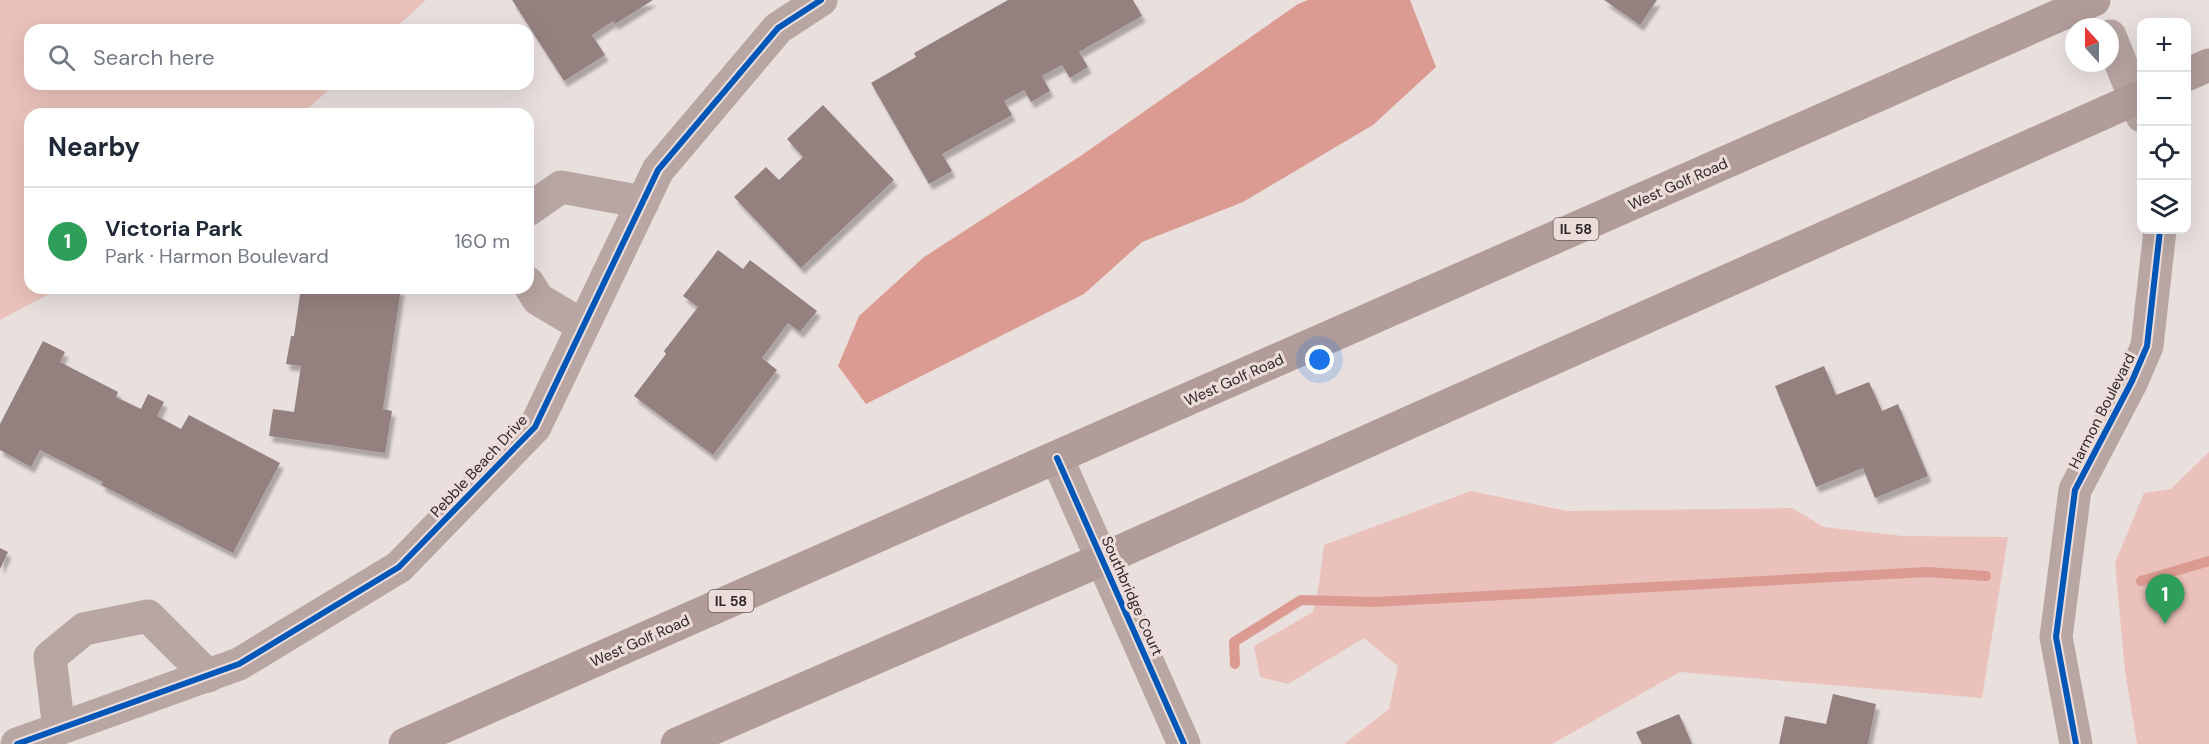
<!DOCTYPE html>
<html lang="en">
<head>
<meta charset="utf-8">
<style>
	body { margin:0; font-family:"DM Sans",sans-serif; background:#f6f6f7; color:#1f2937 }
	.controls { position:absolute; right:18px; top:18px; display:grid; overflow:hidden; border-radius:12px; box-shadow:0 6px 24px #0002 }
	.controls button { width:54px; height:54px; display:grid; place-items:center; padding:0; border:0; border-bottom:2px solid #e0e1e3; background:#fff; color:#1f2937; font:30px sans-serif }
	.compass { position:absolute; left:2065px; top:18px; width:54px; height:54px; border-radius:50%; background:#fff; box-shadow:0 6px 24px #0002; rotate:339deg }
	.you { position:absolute; left:1320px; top:360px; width:21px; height:21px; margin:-15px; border:4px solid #fff; border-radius:50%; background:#1a73e8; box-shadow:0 0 0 9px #1a73e833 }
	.badge { display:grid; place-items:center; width:39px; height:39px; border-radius:50%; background:#2563eb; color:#fff; font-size:20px; font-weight:700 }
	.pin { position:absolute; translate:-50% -50px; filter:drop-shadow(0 2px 3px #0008) }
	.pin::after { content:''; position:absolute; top:32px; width:21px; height:18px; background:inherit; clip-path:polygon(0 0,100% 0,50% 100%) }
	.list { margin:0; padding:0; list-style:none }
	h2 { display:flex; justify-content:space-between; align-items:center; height:78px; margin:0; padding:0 24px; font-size:26px }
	h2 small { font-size:20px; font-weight:400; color:#747a83 }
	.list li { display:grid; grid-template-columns:39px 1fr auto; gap:18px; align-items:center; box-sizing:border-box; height:108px; padding:0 24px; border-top:2px solid #e0e1e3 }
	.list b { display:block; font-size:22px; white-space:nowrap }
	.list p { margin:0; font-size:20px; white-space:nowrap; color:#747a83 }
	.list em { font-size:20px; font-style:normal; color:#747a83 }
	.icon { flex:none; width:33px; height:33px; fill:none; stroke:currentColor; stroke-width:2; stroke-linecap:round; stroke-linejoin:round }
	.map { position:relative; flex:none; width:2209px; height:744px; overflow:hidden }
	.search { position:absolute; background:#fff; box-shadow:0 6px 24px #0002; left:24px; top:24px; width:510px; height:66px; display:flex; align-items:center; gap:15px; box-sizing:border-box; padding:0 21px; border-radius:18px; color:#747a83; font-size:22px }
	.panel { position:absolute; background:#fff; box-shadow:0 6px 24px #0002; left:24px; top:108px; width:510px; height:186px; border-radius:18px }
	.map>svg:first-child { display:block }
	.green { fill:#eac2bb }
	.water { fill:#db9b92 }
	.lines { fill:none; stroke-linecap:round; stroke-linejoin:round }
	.stream { stroke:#db9b92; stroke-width:10 }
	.building { fill:#94817f; filter:url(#shadow) }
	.street { stroke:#b8a6a3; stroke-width:33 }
	.primary { stroke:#b19c9a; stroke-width:33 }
	.cycleway-casing { stroke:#edddda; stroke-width:10 }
	.cycleway { stroke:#0057b8; stroke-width:6 }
	.labels { text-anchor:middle; stroke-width:6; stroke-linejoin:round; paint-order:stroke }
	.shield { fill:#edddda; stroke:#685f5d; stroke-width:1.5 }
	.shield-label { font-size:14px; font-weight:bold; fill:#2f2928 }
	.street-label { font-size:15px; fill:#2f2928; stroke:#edddda }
</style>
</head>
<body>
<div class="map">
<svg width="2209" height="744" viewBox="0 0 2209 744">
	<defs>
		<filter id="shadow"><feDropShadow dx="3.5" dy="6" stdDeviation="1.5" flood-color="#0004"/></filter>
	</defs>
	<rect width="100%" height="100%" fill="#e9e0de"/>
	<g class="green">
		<path d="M0 0H426L393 30H30V84H335L302 114H30V288H60L0 320Z"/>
		<path d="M2209 452V744H2137L2125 671 2115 563 2144 493 2171 489Z"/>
		<path d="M1471 491 1567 511 1792 508 1824 527 1903 536 2008 537 1982 698 1680 672 1552 744H1344L1389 709 1398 666 1364 638 1288 684 1260 677 1254 646 1313 612 1318 590 1324 545Z"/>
	</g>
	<path class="water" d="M1308 0H1410L1436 67 1373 125 1243 202 1142 242 1084 294 866 404 838 366 859 316 924 257 1079 157 1298 4Z"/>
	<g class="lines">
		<g class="stream">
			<path d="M2141 581 2209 561"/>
			<path d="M1235 664 1234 642 1301 600 1375 602 1927 572 1986 576"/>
		</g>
	</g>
	<g class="building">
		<path d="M512 0H653L615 24 613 21 592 35 605 55 564 81Z"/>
		<path d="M1008 0H1133L1142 16 1079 52 1088 67 1070 78 1062 65 1042 76 1050 91 1031 102 1024 90 1004 101 1012 115 942 154 952 171 929 184 871 83 916 57 914 53Z"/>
		<path d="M1604 0H1657L1640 25Z"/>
		<path d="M823 105 894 180 801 268 734 197 766 167 779 180 803 157 787 139Z"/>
		<path d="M718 250 743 269 750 260 817 311 800 332 788 323 762 358 777 370 713 455 634 396 666 354 664 351 698 307 683 296Z"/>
		<path d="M301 288 401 289 383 409 392 411 385 453 269 436 273 409 294 412 301 366 286 364 291 336H294Z"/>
		<path d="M43 341 65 352 60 362 118 392 116 397 141 409 148 394 164 402 157 416 181 429 189 415 280 463 233 553 101 485 103 482 40 450 31 467 0 450V424Z"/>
		<path d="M1824 366 1836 395 1869 382 1882 411 1898 404 1928 476 1875 498 1863 468 1816 487 1775 386Z"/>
		<path d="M0 548 8 552 0 569Z"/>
		<path d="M1833 694 1876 704 1868 744H1779L1785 716 1826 724Z"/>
		<path d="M1679 714 1692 744H1642L1636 732Z"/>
	</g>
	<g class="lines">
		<g class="street">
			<path d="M2110 36 2142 116"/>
			<path d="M528 210 561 187 643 202"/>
			<path d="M528 283 538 299 583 326"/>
			<path d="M1057 458 1184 744"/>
			<path d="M59 729 50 657 84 629 148 616 208 676"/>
			<path d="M17 744 239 664 399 567 535 427 658 170 778 28 821 0"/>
			<path d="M2076 744 2056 637 2075 490 2132 381 2147 346 2160 230"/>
		</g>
		<g class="primary">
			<path d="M2186 75 2209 65"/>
			<path d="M405 744 2094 0"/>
			<path d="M677 744 1103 559 2142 96"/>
		</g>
		<defs>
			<g id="cycleway">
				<path d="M1057 458 1184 744"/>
				<path d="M17 744 239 664 399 567 535 427 658 170 778 28 821 0"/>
				<path d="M2076 744 2056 637 2075 490 2132 381 2147 346 2160 230"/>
			</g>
		</defs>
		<use href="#cycleway" class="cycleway-casing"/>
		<use href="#cycleway" class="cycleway"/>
	</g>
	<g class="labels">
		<g class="shield">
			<rect x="1553.5" y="218" width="45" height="22" rx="4.5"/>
			<rect x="708.5" y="590" width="45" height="22" rx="4.5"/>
		</g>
		<g class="shield-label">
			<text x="1576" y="234">IL 58</text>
			<text x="731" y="606">IL 58</text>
		</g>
		<g class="street-label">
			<text transform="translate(1678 184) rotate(-24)" y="5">West Golf Road</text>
			<text transform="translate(1234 380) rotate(-24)" y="5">West Golf Road</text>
			<text transform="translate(2102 411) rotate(-63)" y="5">Harmon Boulevard</text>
			<text transform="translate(479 466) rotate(-47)" y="5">Pebble Beach Drive</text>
			<text transform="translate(1132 596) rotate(66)" y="5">Southbridge Court</text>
			<text transform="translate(640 641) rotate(-24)" y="5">West Golf Road</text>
		</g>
	</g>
</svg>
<div class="controls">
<button>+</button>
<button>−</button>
<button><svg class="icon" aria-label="locate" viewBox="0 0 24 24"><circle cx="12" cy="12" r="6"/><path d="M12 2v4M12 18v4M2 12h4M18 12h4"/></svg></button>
<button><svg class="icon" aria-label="layers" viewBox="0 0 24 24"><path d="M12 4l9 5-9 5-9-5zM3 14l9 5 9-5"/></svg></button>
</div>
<svg class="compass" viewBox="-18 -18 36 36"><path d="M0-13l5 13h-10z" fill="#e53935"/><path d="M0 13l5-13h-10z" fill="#747a83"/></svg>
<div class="you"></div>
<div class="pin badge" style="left:2165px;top:624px;background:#2e9e5b">1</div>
<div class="search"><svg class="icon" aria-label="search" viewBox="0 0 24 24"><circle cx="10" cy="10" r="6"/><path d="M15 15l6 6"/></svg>Search here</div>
<section class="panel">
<h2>Nearby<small></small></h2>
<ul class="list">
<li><span class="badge" style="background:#2e9e5b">1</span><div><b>Victoria Park</b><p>Park · Harmon Boulevard</p></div><em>160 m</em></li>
</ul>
</section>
</div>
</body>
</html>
